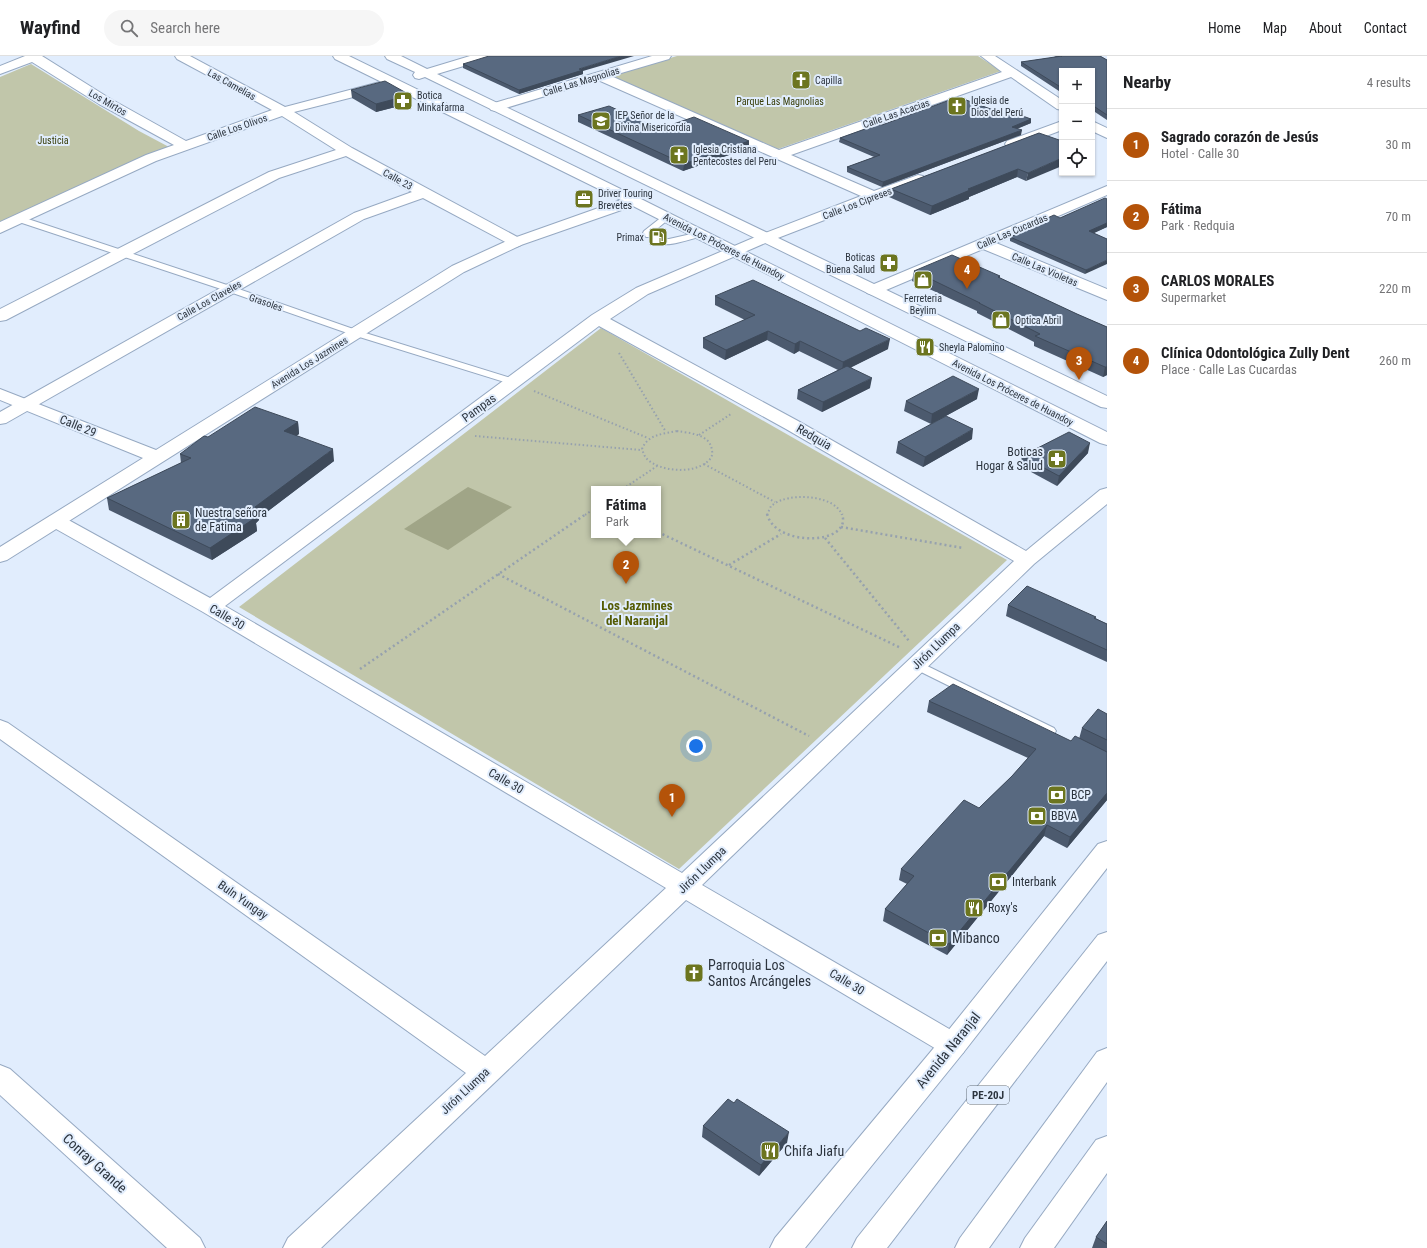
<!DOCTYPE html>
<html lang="en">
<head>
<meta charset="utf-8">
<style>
	body { margin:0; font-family:"Roboto Condensed",sans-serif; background:#f6f6f6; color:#202124 }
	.controls { position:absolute; right:12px; top:12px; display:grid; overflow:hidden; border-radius:0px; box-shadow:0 1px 3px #0004 }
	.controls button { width:36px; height:36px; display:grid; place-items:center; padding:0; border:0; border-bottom:1px solid #e0e0e0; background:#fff; color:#202124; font:20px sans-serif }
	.you { position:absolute; left:696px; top:690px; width:14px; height:14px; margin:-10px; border:3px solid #fff; border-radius:50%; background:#1a73e8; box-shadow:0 0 0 6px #1a73e833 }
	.badge { display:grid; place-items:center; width:26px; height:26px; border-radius:50%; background:#b45309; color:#fff; font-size:13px; font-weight:700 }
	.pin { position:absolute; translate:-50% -33px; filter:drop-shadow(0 1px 2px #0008) }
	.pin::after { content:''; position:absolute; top:21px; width:14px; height:12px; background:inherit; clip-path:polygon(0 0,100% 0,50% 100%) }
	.popup { position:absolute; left:591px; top:430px; width:70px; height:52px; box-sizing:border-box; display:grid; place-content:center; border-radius:0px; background:#fff; filter:drop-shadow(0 1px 3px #0005); font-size:13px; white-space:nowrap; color:#757577 }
	.popup b { font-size:15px; color:#202124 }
	.popup::after { content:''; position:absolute; left:50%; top:100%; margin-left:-8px; border:8px solid transparent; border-top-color:#fff }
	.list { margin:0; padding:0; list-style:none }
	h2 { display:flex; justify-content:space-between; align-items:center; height:52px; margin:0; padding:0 16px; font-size:17px }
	h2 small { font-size:13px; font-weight:400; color:#757577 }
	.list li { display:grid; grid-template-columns:26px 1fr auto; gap:12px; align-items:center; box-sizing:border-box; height:72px; padding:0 16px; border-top:1px solid #e0e0e0 }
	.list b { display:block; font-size:15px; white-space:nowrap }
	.list p { margin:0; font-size:13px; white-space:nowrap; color:#757577 }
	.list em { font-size:13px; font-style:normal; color:#757577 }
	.icon { flex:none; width:22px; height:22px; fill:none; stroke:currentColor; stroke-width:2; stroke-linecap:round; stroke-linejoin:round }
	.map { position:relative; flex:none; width:1107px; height:1192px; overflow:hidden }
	header { display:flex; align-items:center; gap:24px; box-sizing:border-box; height:56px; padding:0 20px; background:#fff; border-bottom:1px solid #e0e0e0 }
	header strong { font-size:19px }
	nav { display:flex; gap:22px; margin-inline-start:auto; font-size:14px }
	.search { width:280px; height:36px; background:#f6f6f6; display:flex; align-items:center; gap:10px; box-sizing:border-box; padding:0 14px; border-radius:22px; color:#757577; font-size:15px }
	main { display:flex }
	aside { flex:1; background:#fff }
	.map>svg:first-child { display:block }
	.green { fill:#c1c6aa; fill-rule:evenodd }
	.water { fill:#a0a587 }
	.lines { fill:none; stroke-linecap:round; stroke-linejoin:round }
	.lane-casing { stroke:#96a9c2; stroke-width:2 }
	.street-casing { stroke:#96a9c2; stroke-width:2 }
	.secondary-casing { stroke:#96a9c2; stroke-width:2 }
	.highway-casing { stroke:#96a9c2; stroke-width:2 }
	.path-far1 { stroke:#96a1ae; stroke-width:2; stroke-dasharray:1.5 2.5; stroke-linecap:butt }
	.path { stroke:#96a1ae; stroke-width:2.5; stroke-dasharray:2 3; stroke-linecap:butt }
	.lane { fill:#fff; fill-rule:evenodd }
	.street { fill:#fff; fill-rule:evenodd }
	.secondary { fill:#fff; fill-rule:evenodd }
	.highway { fill:#fff; fill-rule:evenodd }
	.wall { fill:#4c5a6e }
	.shaded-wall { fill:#3e4a5a }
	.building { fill:#586980; stroke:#3e4a5a }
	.labels { text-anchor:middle; stroke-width:4; stroke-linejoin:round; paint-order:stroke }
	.far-poi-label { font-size:10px; fill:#2c343e; stroke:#e1edfd; text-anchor:start }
	.far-street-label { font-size:10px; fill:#2c343e; stroke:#e1edfd }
	.far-park-label { font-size:10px; fill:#373c07; stroke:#e1edfd }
	.shield { fill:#e1edfd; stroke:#626c77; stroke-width:1 }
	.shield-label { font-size:11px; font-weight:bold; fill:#2c343e }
	.street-label { font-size:12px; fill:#2c343e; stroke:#e1edfd }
	.poi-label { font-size:12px; fill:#2c343e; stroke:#e1edfd; text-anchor:start }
	.neighbourhood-label { font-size:13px; font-weight:bold; fill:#545b04; stroke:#e1edfd }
	.near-poi-label { font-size:14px; fill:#2c343e; stroke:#e1edfd; text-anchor:start }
	.near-street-label { font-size:14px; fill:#2c343e; stroke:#e1edfd }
</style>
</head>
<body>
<header>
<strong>Wayfind</strong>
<div class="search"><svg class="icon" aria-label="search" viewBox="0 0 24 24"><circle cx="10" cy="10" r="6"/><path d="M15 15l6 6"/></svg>Search here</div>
<nav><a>Home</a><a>Map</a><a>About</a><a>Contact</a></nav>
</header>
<main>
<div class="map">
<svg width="1107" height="1192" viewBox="0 0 1107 1192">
	<rect width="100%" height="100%" fill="#e1edfd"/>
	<g class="green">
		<path d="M677 0H978L1001 15 778 93 610 20Z"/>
		<path d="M31 8 139 75 169 91 144 100 0 167V21Z"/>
		<path d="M601 272 1007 504 679 813 239 551ZM594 433H658V479H594Z"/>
	</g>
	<path class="water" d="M468 431 512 451 448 494 404 473Z"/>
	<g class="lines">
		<defs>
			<g id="lane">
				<path d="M663 160H669L670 162 652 177 653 179 652 181H646L643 177 644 175Z"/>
				<path d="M16 161H22L233 231 359 275 517 324 519 326 514 329 511 328 353 279 227 235 16 165Z"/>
				<path d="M700 176 704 178 703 180C693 182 665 193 657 186L661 183H669Z"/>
				<path d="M917 605 1054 672 1056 675 1054 678 1050 679 1046 678 913 612 911 609 913 606Z"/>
			</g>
			<g id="street">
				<path d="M25 0H42L109 42 186 85 272 54 177 3 175 0H190L285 51 380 26 385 27 386 30 385 33 294 56 352 92 521 183 524 186 521 189 516 191 511 189 423 142 364 163 6 367 0 368V356L354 157 412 136 346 100 279 122 6 264 0 265V253L235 133 269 116 336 94 282 60 156 105 0 177V166L146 99 174 89 99 48 32 6 0 18V10Z"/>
				<path d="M652 0H671L669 3 611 20 779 94 1002 16 981 0H995L1062 44V54L1057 53 1011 21 791 99 874 135 918 119 923 120 925 123 923 126 770 185 648 238 610 263 798 365 1026 495 1100 434 1107 432V448L1034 508 702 829 963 981 967 989 963 997 953 1000 943 997 686 844 321 1192H283L288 1182 466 1017 0 683V664L8 667 485 1000 666 832 203 556 49 469 46 465 49 461 56 459 63 461 210 542 592 259 636 232 760 179 861 140 598 24 496 55 491 54 489 51 491 48ZM599 270 786 373 1014 505 682 817 225 550Z"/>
				<path d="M1062 65V74L1017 91 1012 92 1007 91 1005 88 1007 85Z"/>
				<path d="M1092 65 1107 72V82L1092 75Z"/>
				<path d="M1107 130V139L996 187 1107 233V244L983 193 879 237 873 239 867 237 865 234 867 231Z"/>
				<path d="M0 1009 10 1013 200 1182 205 1192H167L0 1039Z"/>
			</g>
			<g id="secondary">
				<path d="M333 0H349L639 142 1107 376V389L1100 387 633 150 521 189 464 216 7 504 0 506V491L143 402 0 344V333L156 394 452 210 511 183 621 144 335 3Z"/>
				<path d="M385 0H401L427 13 470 0H489L487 3 437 18 1107 340V352L1101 351 425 21 419 23 415 22 413 19 415 16 387 3Z"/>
				<path d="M1107 785V812L963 997 805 1192H770L775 1182 943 981 1098 788Z"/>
				<path d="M1107 1080V1117L1054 1192H1020L1025 1182 1096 1084Z"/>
			</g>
			<g id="highway">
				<path d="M1107 876V905L887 1192H852L857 1182 1098 879Z"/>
				<path d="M1107 992V1026L989 1192H955L960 1182 1097 996Z"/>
			</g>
		</defs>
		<use href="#lane" class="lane-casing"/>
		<use href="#street" class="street-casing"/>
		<use href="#secondary" class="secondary-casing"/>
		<use href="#highway" class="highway-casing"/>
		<g class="path-far1">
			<path d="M619 297 666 376"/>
			<path d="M534 335 648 382"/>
			<path d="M677 375C689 377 711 378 712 395 713 399 711 403 707 406 693 418 659 416 646 402 644 399 643 396 642 393 648 378 663 378 677 375Z"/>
			<path d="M699 379 731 358"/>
			<path d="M475 380 641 394"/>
			<path d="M704 408 775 446"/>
			<path d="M623 433 657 410"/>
			<path d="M585 459 594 453"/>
			<path d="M767 459 771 450C774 448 778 445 782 444 798 438 835 440 842 459"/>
		</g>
		<g class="path">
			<path d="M767 458C776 492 853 489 842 458"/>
			<path d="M841 471 963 492"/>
			<path d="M658 476 901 592"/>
			<path d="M825 482 909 585"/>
			<path d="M729 509 781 478"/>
			<path d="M498 518 809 680"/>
			<path d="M360 613 586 458"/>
		</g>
		<use href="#lane" class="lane"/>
		<use href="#street" class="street"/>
		<use href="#secondary" class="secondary"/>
		<use href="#highway" class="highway"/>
	</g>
	<g class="wall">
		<path d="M1054 0H1100L1107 4V64L1092 54V15H1062V37L1021 10V6L1056 1Z"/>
		<path d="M463 8 583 15V18L519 38 463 12Z"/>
		<path d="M351 34 411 47 376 56 352 42Z"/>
		<path d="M996 55 1031 63V67L1017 73 1021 79 882 131 847 116V111L874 101 839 86 840 82Z"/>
		<path d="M578 59 659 73 749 85V92L683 115 578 66Z"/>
		<path d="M1039 77 1026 125 1017 121 969 141V143L930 159 889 141 891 133Z"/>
		<path d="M1107 143V171L1093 177 1107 183 1085 218 1010 185V181L1020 176 1021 174 1060 162Z"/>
		<path d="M914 215 1000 220V222L1077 258 1107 271V319L1103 321 1034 290V286L977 257V255L912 225Z"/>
		<path d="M715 240 888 293 851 311 870 332 822 356 797 343 798 334 838 314 799 295 794 298 767 284 725 304 703 292V282L745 264 715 249Z"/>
		<path d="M977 343 931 368 904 355 906 345Z"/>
		<path d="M298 366 299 378 296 380 334 405 259 462V464L256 467 257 475 212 504 109 454 107 442 181 407 180 398 208 381Z"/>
		<path d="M972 383 923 411 896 397 898 386Z"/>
		<path d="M1088 397 1057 430 1020 410 1022 400Z"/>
		<path d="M1008 549 1096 561 1095 562 1107 568V606L1006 560Z"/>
		<path d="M929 645 1071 685 1079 683 1082 672 1107 658V744L1067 792 1044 780 947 899 883 865 885 853 907 828 899 824 901 813 979 752 1012 720 1028 702 927 656Z"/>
		<path d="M703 1070 787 1087 759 1120 702 1081Z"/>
		<path d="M1107 1165V1192H1092L1096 1181Z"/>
	</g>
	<g class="shaded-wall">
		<path d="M621 0H634L583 15V18L519 38V34L579 13Z"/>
		<path d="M410 39 411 47 376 56V48Z"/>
		<path d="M1031 63V67L1011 75 1012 71Z"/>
		<path d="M1022 74 1021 79 882 131 883 126Z"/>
		<path d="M749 85V92L683 115 684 108Z"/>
		<path d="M1062 102V110L1026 125 1028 117Z"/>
		<path d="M1018 113 1017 121 969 141V143L930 159 932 150 968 133Z"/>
		<path d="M1107 167V171L1088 180 1089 175Z"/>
		<path d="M1107 204V208L1085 218 1086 214Z"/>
		<path d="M768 275 767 284 725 304 726 294Z"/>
		<path d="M890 283 888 293 842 316 843 306Z"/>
		<path d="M800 285 799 295 794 298 795 288Z"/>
		<path d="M1105 311H1107V319L1103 321Z"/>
		<path d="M872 322 870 332 822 356 823 346Z"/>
		<path d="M979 333 977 343 931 368 932 358Z"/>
		<path d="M298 366 299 378 285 387 284 375Z"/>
		<path d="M973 373 972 383 923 411 925 401Z"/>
		<path d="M1090 387 1088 397 1057 430 1059 420Z"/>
		<path d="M333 393 334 405 259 462V464L256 467 257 475 212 504 210 492 248 459 255 451Z"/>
		<path d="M1107 737V744L1067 792 1070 781Z"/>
		<path d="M1047 769 1044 780 947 899 949 888Z"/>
		<path d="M789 1076 787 1087 759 1120 761 1109Z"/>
	</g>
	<g class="building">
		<path d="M489 0H621L579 13 583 14 519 34 463 8Z"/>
		<path d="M1061 0H1100L1107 4V59L1092 49V15H1062V32L1021 6 1062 0Z"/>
		<path d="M385 25 410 39 376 48 351 34Z"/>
		<path d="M958 41 996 55 1003 53 1031 63 1012 71 1022 74 883 126 847 111 880 99 840 82 879 68 882 69Z"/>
		<path d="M609 50 659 73 694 61 749 85 684 108 578 59Z"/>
		<path d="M1039 77 1062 85V93H1060L1062 94V102L1028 117 1018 113 968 133 970 134 932 150 891 133Z"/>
		<path d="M1105 142 1107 143V167L1089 175 1107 183V204L1086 214 1010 181 1024 175 1021 174 1054 159 1060 162Z"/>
		<path d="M952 199 1000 220 998 221 1077 258 1107 271V311H1105L1035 280 1040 278 979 247H980L914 215Z"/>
		<path d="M753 224 860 275 866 272 890 283 843 306 800 285 795 288 768 275 726 294 703 282 755 259 715 240Z"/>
		<path d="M847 310 872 322 823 346 798 334Z"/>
		<path d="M953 320 979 333 932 358 906 345Z"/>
		<path d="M255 351 298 366 284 375 333 393 255 451 257 452 248 459 255 462 210 492 107 442 191 402 180 398 204 380 208 381Z"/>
		<path d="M946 360 973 373 925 401 898 386Z"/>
		<path d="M1069 376 1090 387 1059 420 1022 400Z"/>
		<path d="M1027 530 1096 561 1094 562 1107 568V594L1008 549Z"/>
		<path d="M953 628 1071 685 1075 680 1107 696V737L1070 781 1047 769 949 888 885 853 914 820 901 813 964 744 979 752 1012 720 1036 693 929 645Z"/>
		<path d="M1098 653 1107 658V684L1082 672Z"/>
		<path d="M728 1043 734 1047 737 1043 789 1076 761 1109 703 1070Z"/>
		<path d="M1107 1165V1188L1096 1181Z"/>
	</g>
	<defs>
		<symbol id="church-square" viewBox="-11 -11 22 22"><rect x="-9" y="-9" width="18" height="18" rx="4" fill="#6c751f" stroke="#e1edfd"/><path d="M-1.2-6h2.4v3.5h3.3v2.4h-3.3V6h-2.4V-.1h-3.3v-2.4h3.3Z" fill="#fff"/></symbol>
		<symbol id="pharmacy-square" viewBox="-11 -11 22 22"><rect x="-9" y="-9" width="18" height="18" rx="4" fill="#6c751f" stroke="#e1edfd"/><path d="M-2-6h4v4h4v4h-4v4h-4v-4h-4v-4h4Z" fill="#fff"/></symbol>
		<symbol id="school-square" viewBox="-11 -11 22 22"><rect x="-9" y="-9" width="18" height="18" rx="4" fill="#6c751f" stroke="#e1edfd"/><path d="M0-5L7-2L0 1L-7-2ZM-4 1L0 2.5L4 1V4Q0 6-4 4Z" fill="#fff"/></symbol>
		<symbol id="office-square" viewBox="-11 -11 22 22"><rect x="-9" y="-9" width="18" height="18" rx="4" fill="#6c751f" stroke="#e1edfd"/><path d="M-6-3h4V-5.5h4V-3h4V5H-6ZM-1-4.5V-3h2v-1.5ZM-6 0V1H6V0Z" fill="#fff"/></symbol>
		<symbol id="fuel-square" viewBox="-11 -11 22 22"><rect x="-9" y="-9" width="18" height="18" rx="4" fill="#6c751f" stroke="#e1edfd"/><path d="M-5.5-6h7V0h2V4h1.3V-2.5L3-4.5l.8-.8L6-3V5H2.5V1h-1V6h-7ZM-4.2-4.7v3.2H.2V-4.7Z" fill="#fff"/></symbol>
		<symbol id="shop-square" viewBox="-11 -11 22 22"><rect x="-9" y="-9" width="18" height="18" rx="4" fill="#6c751f" stroke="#e1edfd"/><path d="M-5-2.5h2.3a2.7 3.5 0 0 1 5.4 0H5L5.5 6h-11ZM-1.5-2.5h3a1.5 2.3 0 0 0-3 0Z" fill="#fff"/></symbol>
		<symbol id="restaurant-square" viewBox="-11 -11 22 22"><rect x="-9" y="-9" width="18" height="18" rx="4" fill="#6c751f" stroke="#e1edfd"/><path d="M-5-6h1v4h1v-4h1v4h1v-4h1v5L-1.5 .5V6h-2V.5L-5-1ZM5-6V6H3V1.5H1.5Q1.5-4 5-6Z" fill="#fff"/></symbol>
		<symbol id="building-square" viewBox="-11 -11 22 22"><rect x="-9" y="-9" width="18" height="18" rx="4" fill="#6c751f" stroke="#e1edfd"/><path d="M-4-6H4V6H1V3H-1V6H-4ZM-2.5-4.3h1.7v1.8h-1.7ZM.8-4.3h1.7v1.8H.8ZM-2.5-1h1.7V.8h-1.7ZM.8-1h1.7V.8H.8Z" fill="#fff"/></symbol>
		<symbol id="bank-square" viewBox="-11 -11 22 22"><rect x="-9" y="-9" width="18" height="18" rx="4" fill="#6c751f" stroke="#e1edfd"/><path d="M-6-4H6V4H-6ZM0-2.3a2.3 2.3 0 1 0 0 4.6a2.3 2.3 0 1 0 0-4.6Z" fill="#fff"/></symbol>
	</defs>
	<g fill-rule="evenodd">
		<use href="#church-square" x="790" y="13" width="22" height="22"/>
		<use href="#pharmacy-square" x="392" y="34" width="22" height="22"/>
		<use href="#church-square" x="946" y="39" width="22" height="22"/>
		<use href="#school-square" x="590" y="54" width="22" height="22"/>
		<use href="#church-square" x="668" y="88" width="22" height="22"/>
		<use href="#office-square" x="573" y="132" width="22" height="22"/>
		<use href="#fuel-square" x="647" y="170" width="22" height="22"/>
		<use href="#pharmacy-square" x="878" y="196" width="22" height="22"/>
		<use href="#shop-square" x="912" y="213" width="22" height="22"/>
		<use href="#shop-square" x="990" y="253" width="22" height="22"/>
		<use href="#restaurant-square" x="914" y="280" width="22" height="22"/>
		<use href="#pharmacy-square" x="1046" y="392" width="22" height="22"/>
		<use href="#building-square" x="170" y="453" width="22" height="22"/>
		<use href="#bank-square" x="1046" y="728" width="22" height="22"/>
		<use href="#bank-square" x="1026" y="749" width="22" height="22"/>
		<use href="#bank-square" x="987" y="815" width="22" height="22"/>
		<use href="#restaurant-square" x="963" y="841" width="22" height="22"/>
		<use href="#bank-square" x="927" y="871" width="22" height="22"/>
		<use href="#church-square" x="683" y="906" width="22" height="22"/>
		<use href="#restaurant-square" x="759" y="1084" width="22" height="22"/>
	</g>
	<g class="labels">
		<g class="far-poi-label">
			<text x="815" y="28">Capilla</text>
			<text x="417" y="43">Botica<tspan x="417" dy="12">Minkafarma</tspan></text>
			<text x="971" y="48">Iglesia de<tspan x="971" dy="12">Dios del Perú</tspan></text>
			<text x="615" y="63">IEP Señor de la<tspan x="615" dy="12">Divina Misericordia</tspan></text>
			<text x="693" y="97">Iglesia Cristiana<tspan x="693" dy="12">Pentecostes del Peru</tspan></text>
			<text x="598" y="141">Driver Touring<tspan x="598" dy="12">Brevetes</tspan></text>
			<text x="644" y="185" text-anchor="end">Primax</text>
			<text x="875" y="205" text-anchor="end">Boticas<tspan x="875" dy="12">Buena Salud</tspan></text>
			<text x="923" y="246" text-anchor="middle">Ferreteria<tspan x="923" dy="12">Beylim</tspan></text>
			<text x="1015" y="268">Optica Abril</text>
			<text x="939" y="295">Sheyla Palomino</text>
		</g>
		<g class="far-street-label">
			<text transform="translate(581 25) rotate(-17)" y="4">Calle Las Magnolias</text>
			<text transform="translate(232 28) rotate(29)" y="4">Las Camelias</text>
			<text transform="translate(108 46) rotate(30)" y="4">Los Mirtos</text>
			<text transform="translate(896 57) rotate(-19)" y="4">Calle Las Acacias</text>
			<text transform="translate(237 71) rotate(-19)" y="4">Calle Los Olivos</text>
			<text transform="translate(398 123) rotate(29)" y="4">Calle 23</text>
			<text transform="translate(857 147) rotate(-21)" y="4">Calle Los Cipreses</text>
			<text transform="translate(1012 175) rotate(-23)" y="4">Calle Las Cucardas</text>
			<text transform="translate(724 190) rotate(27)" y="4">Avenida Los Próceres de Huandoy</text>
			<text transform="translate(1045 213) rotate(23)" y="4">Calle Las Violetas</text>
			<text transform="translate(209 244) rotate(-29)" y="4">Calle Los Claveles</text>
			<text transform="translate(266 246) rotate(19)" y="4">Grasoles</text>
			<text transform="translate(309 306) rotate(-32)" y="4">Avenida Los Jazmines</text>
			<text transform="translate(1013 336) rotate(27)" y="4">Avenida Los Próceres de Huandoy</text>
		</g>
		<g class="far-park-label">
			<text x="780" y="49">Parque Las Magnolias</text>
			<text x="53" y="88">Justicia</text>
		</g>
		<rect class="shield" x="967" y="1030" width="42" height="18" rx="3"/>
		<g class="shield-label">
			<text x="988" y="1043">PE-20J</text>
		</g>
		<g class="street-label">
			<text transform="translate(479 352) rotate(-36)" y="4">Pampas</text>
			<text transform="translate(78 370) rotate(22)" y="4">Calle 29</text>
			<text transform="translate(814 381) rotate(30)" y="4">Redquia</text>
			<text transform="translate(227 561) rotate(30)" y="4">Calle 30</text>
			<text transform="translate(936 590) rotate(-44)" y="4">Jirón Llumpa</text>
			<text transform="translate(506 725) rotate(30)" y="4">Calle 30</text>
			<text transform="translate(702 814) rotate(-44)" y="4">Jirón Llumpa</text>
			<text transform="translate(243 844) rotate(35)" y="4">Buln Yungay</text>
			<text transform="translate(847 926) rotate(31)" y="4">Calle 30</text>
			<text transform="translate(465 1035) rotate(-43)" y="4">Jirón Llumpa</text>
		</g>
		<g class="poi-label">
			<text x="1043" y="400" text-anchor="end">Boticas<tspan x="1043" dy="14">Hogar &amp; Salud</tspan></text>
			<text x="195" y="461">Nuestra señora<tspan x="195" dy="14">de Fatima</tspan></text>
			<text x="1071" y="743">BCP</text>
			<text x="1051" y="764">BBVA</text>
			<text x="1012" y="830">Interbank</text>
			<text x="988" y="856">Roxy's</text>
		</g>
		<g class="neighbourhood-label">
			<text x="637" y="554">Los Jazmines<tspan x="637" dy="15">del Naranjal</tspan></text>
		</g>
		<g class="near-poi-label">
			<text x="952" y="887">Mibanco</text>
			<text x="708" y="914">Parroquia Los<tspan x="708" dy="16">Santos Arcángeles</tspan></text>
			<text x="784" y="1100">Chifa Jiafu</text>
		</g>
		<g class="near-street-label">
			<text transform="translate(948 994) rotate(-51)" y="5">Avenida Naranjal</text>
			<text transform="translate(95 1107) rotate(42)" y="5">Conray Grande</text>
		</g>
	</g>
</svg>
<div class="controls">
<button>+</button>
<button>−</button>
<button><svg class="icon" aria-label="locate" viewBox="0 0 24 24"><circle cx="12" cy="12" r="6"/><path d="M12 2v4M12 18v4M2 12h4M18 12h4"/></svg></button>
</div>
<div class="you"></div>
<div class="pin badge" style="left:672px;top:761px">1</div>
<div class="pin badge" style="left:626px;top:528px">2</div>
<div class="popup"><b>Fátima</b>Park</div>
<div class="pin badge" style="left:1079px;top:324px">3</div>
<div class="pin badge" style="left:967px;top:233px">4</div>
</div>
<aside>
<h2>Nearby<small>4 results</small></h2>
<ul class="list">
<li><span class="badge">1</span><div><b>Sagrado corazón de Jesús</b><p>Hotel · Calle 30</p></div><em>30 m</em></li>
<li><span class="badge">2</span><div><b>Fátima</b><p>Park · Redquia</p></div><em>70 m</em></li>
<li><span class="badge">3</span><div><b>CARLOS MORALES</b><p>Supermarket</p></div><em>220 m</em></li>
<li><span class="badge">4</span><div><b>Clínica Odontológica Zully Dent</b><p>Place · Calle Las Cucardas</p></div><em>260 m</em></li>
</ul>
</aside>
</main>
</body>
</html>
